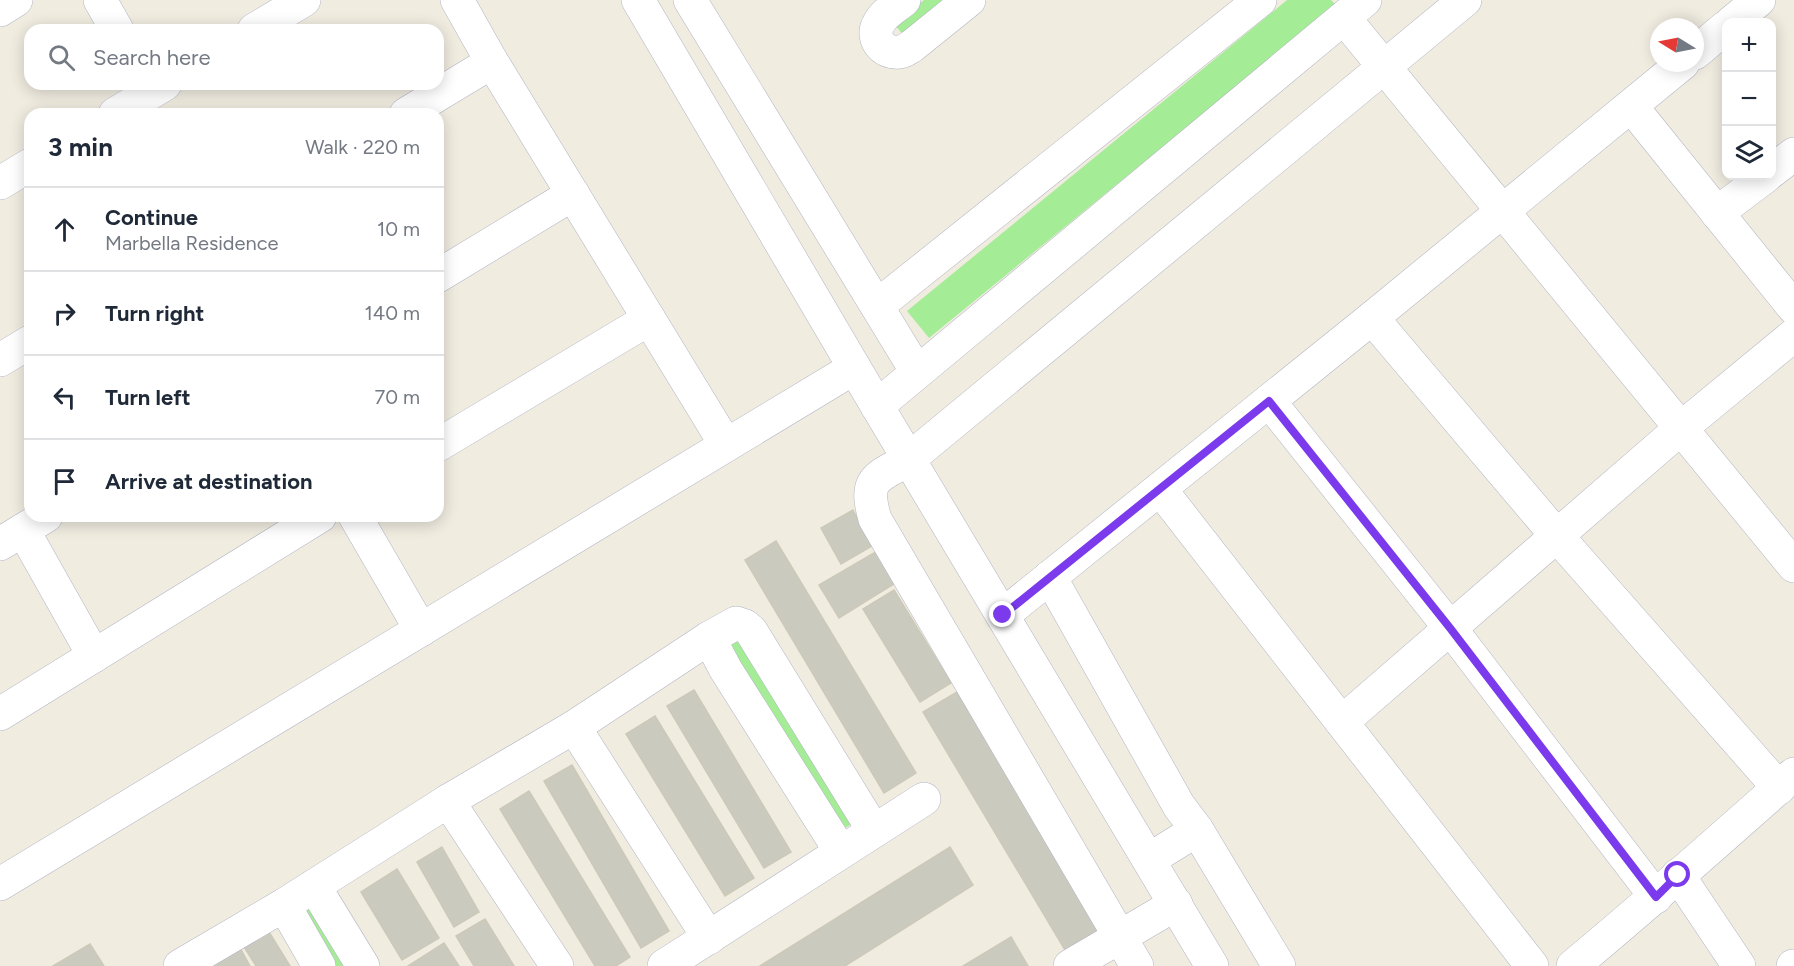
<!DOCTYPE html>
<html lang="en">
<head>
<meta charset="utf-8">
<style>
	body { margin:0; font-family:Figtree,sans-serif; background:#f6f6f7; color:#1f2937 }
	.controls { position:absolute; right:18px; top:18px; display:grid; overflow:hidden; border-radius:12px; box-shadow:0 3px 15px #0003 }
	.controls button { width:54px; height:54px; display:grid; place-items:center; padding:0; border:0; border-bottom:2px solid #e0e1e3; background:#fff; color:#1f2937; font:30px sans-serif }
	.compass { position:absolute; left:1650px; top:18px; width:54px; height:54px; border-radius:50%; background:#fff; box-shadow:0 3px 15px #0003; rotate:280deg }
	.stop { position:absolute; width:18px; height:18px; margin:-14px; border:4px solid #7c3aed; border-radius:50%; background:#fff }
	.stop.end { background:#7c3aed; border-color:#fff; box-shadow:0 2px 6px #0008 }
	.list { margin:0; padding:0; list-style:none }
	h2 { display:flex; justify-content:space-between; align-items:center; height:78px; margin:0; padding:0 24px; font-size:26px }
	h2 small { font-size:20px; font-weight:400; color:#747a83 }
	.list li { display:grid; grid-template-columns:39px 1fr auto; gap:18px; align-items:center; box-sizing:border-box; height:84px; padding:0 24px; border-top:2px solid #e0e1e3 }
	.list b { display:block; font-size:22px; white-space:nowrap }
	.list p { margin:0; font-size:20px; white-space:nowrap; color:#747a83 }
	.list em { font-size:20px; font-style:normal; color:#747a83 }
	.icon { flex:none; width:33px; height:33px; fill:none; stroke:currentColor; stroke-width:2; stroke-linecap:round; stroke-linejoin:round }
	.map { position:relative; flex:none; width:1794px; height:966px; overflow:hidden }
	.search { position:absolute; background:#fff; box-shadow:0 3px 15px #0003; left:24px; top:24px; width:420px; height:66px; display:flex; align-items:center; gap:15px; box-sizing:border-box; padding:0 21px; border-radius:18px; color:#747a83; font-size:22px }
	.panel { position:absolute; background:#fff; box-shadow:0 3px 15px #0003; left:24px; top:108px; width:420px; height:414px; border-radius:18px }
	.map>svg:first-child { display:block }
	.green { fill:#a5ec97 }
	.building { fill:#cbcabe; stroke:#cdc9b8; stroke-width:1.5 }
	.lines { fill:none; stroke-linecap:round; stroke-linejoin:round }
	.minor-casing { stroke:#b3b4c3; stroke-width:34 }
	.minor { stroke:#fff; stroke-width:33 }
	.route { stroke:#7c3aed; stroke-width:8 }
</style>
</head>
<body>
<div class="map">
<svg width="1794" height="966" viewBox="0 0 1794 966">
	<rect width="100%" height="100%" fill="#f0ece0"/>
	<g class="green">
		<path d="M924 0H951L905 37 894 24Z"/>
		<path d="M1287 0H1331L1336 5 929 338 907 311Z"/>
		<path d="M741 632 857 821 838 832 723 643Z"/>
		<path d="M313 897 355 966H329L294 908Z"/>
	</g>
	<g class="building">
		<path d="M853 510 872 546 841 564 821 528Z"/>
		<path d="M776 541 916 773 884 793 745 560Z"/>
		<path d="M879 550 897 582 839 618 819 585Z"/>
		<path d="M894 590 951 683 920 702 863 609Z"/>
		<path d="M694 690 791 852 764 868 667 706Z"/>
		<path d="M957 692 1099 929 1065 950 923 712Z"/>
		<path d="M655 716 754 878 725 896 626 734Z"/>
		<path d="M572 765 669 931 641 948 544 781Z"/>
		<path d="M529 791 630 957 616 966H595L500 809Z"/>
		<path d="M442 847 479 912 454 927 417 862Z"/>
		<path d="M950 847 973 885 845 966H760Z"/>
		<path d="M397 869 439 938 402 960 361 892Z"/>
		<path d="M485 919 514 966H474L456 936Z"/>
		<path d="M269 932 290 966H256L244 947Z"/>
		<path d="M1011 937 1028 966H963Z"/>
		<path d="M444 943 459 966H408Z"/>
		<path d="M90 944 104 966H53Z"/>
		<path d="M238 944 250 966H199Z"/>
	</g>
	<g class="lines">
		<defs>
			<g id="minor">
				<path d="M100 0 117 30"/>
				<path d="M457 0 492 62 726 445"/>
				<path d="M638 0 877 406 1212 966"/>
				<path d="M690 0 917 372"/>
				<path d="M904 0C896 7 884 13 879 23 870 37 882 54 899 52 904 52 907 49 912 46L969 0"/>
				<path d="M0 10 16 0"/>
				<path d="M1344 18 1794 566"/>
				<path d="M1732 22 1759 0"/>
				<path d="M254 30 304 0"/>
				<path d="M1695 53 1726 27"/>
				<path d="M1631 106 1794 308"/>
				<path d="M115 114 165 84"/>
				<path d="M406 114 492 62"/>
				<path d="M1772 171 1794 154"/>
				<path d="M0 183 30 165"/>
				<path d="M1717 213 1766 176"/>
				<path d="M438 276 573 194"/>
				<path d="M877 306 1260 0"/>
				<path d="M1372 318 1557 536 1779 788"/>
				<path d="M0 360 30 342"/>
				<path d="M1269 401 1450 628 1656 897"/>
				<path d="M877 406 1365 0"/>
				<path d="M438 445 649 319"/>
				<path d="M1160 489 1532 966"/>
				<path d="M355 516 421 630"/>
				<path d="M23 530 94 656"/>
				<path d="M0 544 46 516"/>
				<path d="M1050 577 1179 806 1197 830 1279 966"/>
				<path d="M1003 615 1372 318 1683 63"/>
				<path d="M709 638 726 670 841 852"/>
				<path d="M0 714 320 516"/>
				<path d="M1342 722 1680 429 1794 335"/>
				<path d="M574 727 709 938"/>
				<path d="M448 801 557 966"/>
				<path d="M1150 859 1197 830"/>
				<path d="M1678 875 1739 966"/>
				<path d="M0 884 854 368"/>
				<path d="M314 886 363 966"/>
				<path d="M284 905 319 966"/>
				<path d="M180 966 284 905 448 801 574 727 709 638 736 623 745 626 751 631 874 831"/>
				<path d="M664 966 924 799"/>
				<path d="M1070 966 1176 904"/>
				<path d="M1137 966 875 519C863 477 877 478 909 459L1465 0"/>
				<path d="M1573 966C1648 904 1721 839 1794 774"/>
				<path d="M1793 966H1794"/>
			</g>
		</defs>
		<use href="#minor" class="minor-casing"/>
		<use href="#minor" class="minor"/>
	</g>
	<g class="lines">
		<path class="route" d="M1003 615 1269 401 1450 628 1656 897 1678 875"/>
	</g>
</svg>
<div class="controls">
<button>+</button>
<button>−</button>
<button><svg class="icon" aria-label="layers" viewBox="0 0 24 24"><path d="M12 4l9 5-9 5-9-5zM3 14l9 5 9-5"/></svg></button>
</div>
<svg class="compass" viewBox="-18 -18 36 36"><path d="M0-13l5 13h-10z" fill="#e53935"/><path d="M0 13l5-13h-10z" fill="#747a83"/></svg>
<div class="stop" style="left:1678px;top:875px"></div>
<div class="stop end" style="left:1003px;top:615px"></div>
<div class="search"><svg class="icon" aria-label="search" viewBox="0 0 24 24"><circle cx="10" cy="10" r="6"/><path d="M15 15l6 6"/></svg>Search here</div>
<section class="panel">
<h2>3 min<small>Walk · 220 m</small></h2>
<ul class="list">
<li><svg class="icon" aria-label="ahead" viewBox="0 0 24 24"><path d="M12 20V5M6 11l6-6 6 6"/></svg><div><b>Continue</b><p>Marbella Residence</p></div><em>10 m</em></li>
<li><svg class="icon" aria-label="right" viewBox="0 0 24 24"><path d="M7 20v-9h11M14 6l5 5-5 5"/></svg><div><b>Turn right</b></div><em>140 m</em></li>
<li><svg class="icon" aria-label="left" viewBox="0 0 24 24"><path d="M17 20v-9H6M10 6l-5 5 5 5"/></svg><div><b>Turn left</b></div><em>70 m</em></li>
<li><svg class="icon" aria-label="arrive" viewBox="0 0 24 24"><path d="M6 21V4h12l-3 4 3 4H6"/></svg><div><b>Arrive at destination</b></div></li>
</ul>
</section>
</div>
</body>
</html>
